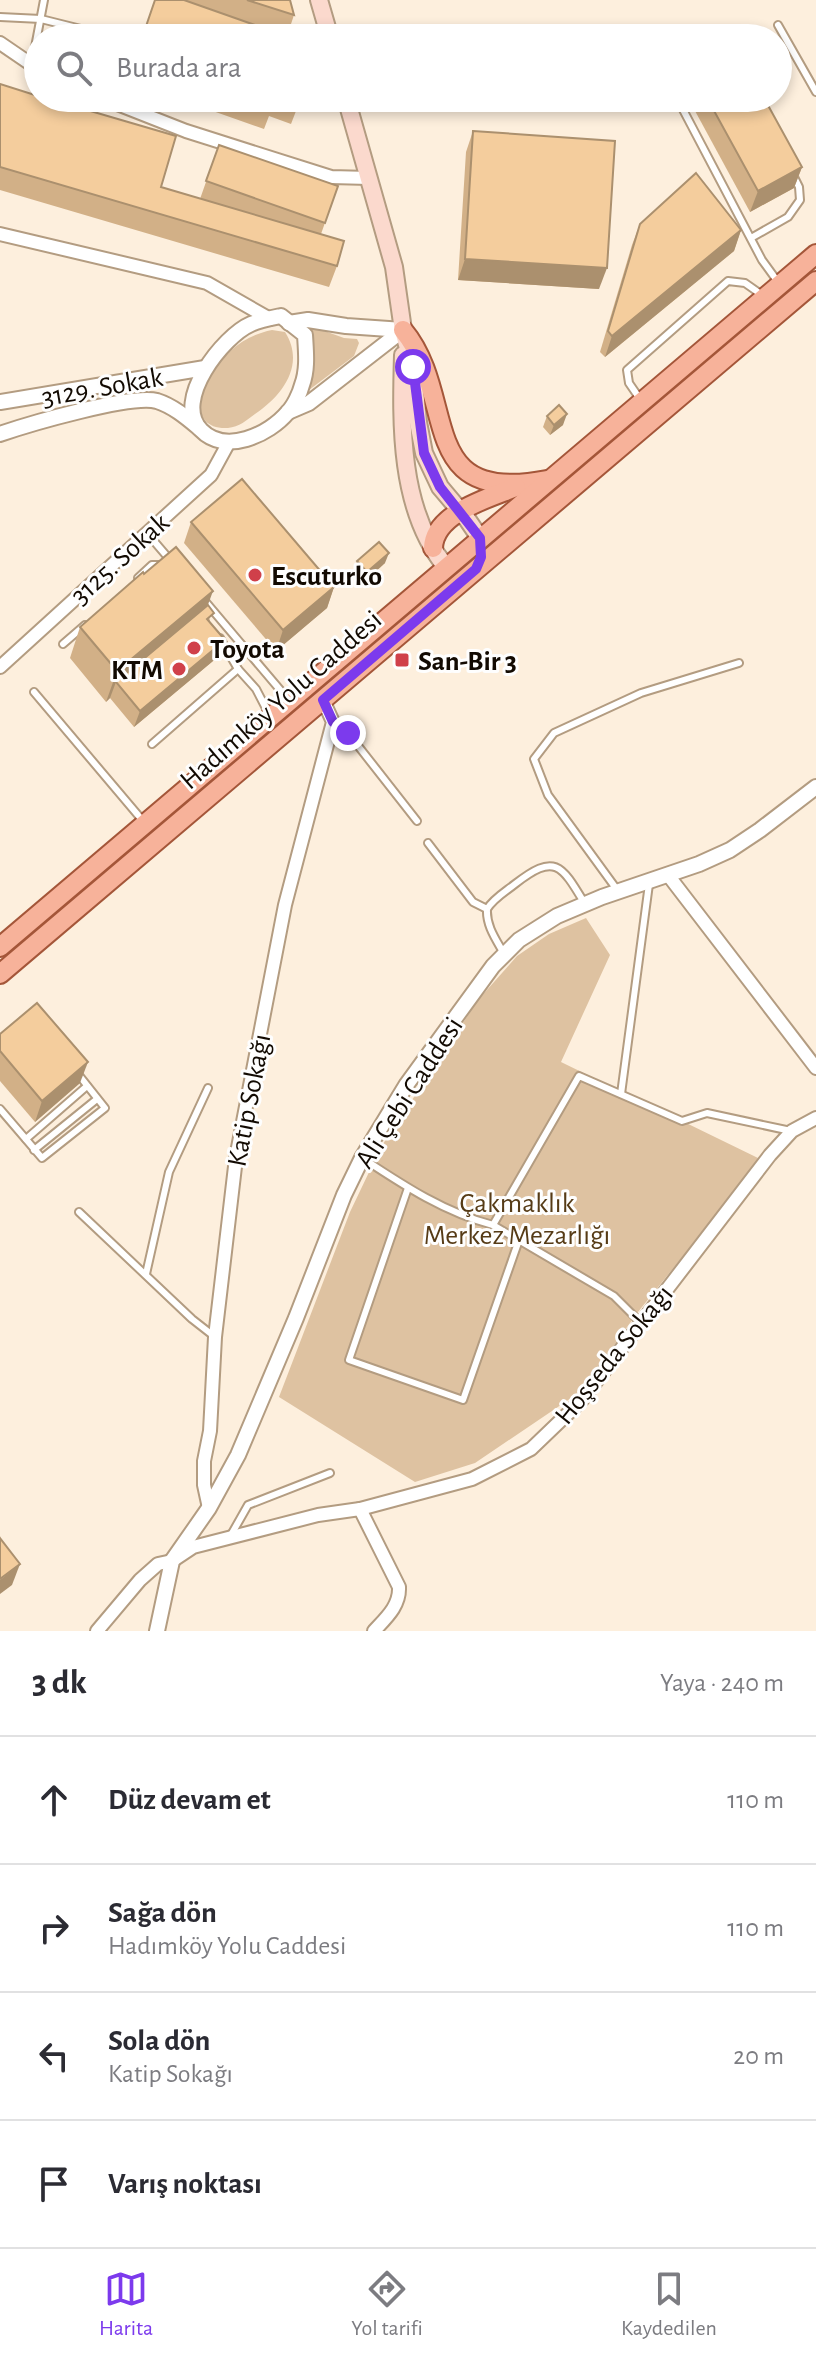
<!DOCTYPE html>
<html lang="tr">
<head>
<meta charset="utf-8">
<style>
	body { margin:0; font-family:"Alegreya Sans",sans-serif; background:#f7f7f7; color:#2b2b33 }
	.stop { position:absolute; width:24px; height:24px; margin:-18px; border:6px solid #7c3aed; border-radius:50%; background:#fff }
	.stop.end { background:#7c3aed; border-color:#fff; box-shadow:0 2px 8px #0008 }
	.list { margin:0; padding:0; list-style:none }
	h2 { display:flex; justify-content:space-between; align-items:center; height:104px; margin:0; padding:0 32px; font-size:34px }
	h2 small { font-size:26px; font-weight:400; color:#7c7c81 }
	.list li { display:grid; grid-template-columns:52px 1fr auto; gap:24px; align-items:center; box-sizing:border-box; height:128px; padding:0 32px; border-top:2px solid #e1e1e2 }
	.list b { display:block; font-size:30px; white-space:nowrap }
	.list p { margin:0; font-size:26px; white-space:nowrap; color:#7c7c81 }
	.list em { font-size:26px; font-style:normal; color:#7c7c81 }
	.icon { flex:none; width:44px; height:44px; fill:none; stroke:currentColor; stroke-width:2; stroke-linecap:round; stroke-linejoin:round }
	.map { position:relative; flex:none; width:816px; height:1631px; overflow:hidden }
	.search { position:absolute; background:#fff; box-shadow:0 4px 12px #0003; left:24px; right:24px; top:24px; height:88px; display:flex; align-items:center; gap:20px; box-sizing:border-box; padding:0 28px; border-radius:44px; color:#7c7c81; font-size:30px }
	.sheet { height:616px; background:#fff }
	nav { display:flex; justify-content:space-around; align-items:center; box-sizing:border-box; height:112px; border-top:2px solid #e1e1e2; background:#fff; font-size:22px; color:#7c7c81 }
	nav a { display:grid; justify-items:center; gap:4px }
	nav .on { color:#7c3aed }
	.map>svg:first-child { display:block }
	.green { fill:#dec2a1 }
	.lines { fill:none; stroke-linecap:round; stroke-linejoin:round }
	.service-casing { stroke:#b39c81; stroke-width:10 }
	.minor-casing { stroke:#b39c81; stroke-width:16 }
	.tertiary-casing { stroke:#b39c81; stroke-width:18 }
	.secondary-casing { stroke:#b39c81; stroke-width:20 }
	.primary-casing { stroke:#a45639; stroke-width:22 }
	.service { stroke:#fff; stroke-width:6 }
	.minor { stroke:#fff; stroke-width:12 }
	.tertiary { stroke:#fff; stroke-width:14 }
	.secondary { stroke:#fbd9cd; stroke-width:16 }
	.primary { stroke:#f7b29a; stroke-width:18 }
	.wall { fill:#d2b087 }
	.shaded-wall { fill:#ab906e }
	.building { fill:#f4cd9d; stroke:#ab906e; stroke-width:2 }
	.route { stroke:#7c3aed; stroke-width:10 }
	.poi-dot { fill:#d0404a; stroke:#fefefe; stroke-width:3 }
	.labels { text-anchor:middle; stroke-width:6; stroke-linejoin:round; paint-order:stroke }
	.street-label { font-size:28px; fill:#120a02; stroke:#fefefe }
	.poi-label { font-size:28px; font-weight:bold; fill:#120a02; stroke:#fefefe; text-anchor:start }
	.park-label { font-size:28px; fill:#563b16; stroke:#fefefe }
</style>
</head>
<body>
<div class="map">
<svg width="816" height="1631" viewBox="0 0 816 1631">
	<rect width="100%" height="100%" fill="#fdefdd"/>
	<g class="green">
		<path d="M308 325 344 338 357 339 359 343 354 356 305 393 310 337Z"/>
		<path d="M272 330 285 332C306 365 282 396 255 414 247 420 239 427 228 428 194 430 194 396 209 376 226 352 243 336 272 330Z"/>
		<path d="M586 918 610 955 561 1062 758 1158 753 1169 638 1312 580 1392 475 1463 415 1482 279 1397 350 1212 381 1147 478 1000 517 956 549 934Z"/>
	</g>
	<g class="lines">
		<defs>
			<g id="service">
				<path d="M0 17 41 19 105 35"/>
				<path d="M778 25 816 92"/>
				<path d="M32 63 44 0"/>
				<path d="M679 98V102L762 260 778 282"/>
				<path d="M751 238 788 217 800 200 799 187 794 177"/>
				<path d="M640 399 629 383 627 370 728 281 745 283 762 295"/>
				<path d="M147 533 171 561"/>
				<path d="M138 578 152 565H162"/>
				<path d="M204 600 287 698"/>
				<path d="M220 638 238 669 256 689 270 716"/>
				<path d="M63 644 85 625"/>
				<path d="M34 692 143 821"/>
				<path d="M334 723 348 733 417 821"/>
				<path d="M152 744 238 669"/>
				<path d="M428 843 473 902 487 909"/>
				<path d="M618 891 548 795 534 759 554 733 641 693 739 663"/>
				<path d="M503 952C495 938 486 925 487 909 494 898 505 892 515 884 555 853 561 864 585 904"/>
				<path d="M621 1094 649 884"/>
				<path d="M0 1109 42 1158 105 1108 78 1074"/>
				<path d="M26 1139 87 1086"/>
				<path d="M34 1150 97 1099"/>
				<path d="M362 1158C403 1185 445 1213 493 1225L614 1296 640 1322"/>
				<path d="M408 1188 349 1360 463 1400 519 1240"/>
				<path d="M79 1212 192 1319 215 1337"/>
				<path d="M493 1225 579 1076 682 1121 707 1113 791 1131"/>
				<path d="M146 1274 169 1172 208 1088"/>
				<path d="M231 1535 248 1505 330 1473"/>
			</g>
			<g id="minor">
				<path d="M0 43 38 69"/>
				<path d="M102 98 186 131 331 177 369 178"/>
				<path d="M0 234 207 283 270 319"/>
				<path d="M0 667 211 475 229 442"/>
				<path d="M668 875 816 1068"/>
				<path d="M209 1508 204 1485V1461L210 1431 215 1337 236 1158 285 905 333 722 323 700"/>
				<path d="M360 1509 399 1587C400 1606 386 1618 374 1631"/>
				<path d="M97 1631 140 1580 158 1564 172 1561 193 1547 318 1515 360 1509 472 1479 531 1449 582 1400 770 1155 792 1131 816 1118"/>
			</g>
			<g id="tertiary">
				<path d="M281 316 305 335C306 352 308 369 302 385 300 393 294 406 288 412 269 435 225 455 201 430 172 401 223 336 251 324 260 320 271 318 281 316Z"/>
				<path d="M289 323 308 320 346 326 403 330"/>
				<path d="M0 402 205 368"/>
				<path d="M288 412 309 403 403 330"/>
				<path d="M0 434C29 424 131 394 157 401 173 406 187 418 199 428"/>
				<path d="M157 1631 172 1561 209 1508 238 1455 296 1318 344 1195 362 1158 407 1084 493 966 519 940 557 916 602 897 699 864 730 850 760 830 816 787"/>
			</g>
			<g id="secondary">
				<path d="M319 0 330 38"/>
				<path d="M346 98 394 267 403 330 413 367 418 422 424 453 440 487 467 519 480 538"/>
				<path d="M403 355C401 424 399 510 446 567"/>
			</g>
			<g id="primary">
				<path d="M403 330C459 397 413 506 547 480"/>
				<path d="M433 548C434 513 489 498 516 487"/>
				<path d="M0 947 816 254"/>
				<path d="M0 974 816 281"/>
			</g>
		</defs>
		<use href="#service" class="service-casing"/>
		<use href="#minor" class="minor-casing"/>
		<use href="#tertiary" class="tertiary-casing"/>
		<use href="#secondary" class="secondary-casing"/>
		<use href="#primary" class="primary-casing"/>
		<use href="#service" class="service"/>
		<use href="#minor" class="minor"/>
		<use href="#tertiary" class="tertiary"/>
		<use href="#secondary" class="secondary"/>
		<use href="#primary" class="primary"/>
	</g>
	<g class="wall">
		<path d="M155 0H290L294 15 287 36Z"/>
		<path d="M0 84 161 187 200 199 219 145 338 186 321 234 337 266 329 287 0 190Z"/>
		<path d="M176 98H301L291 124 269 116 264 129Z"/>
		<path d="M688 98H764L802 167 794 188 750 212Z"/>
		<path d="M473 131 599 289 458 280 466 152Z"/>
		<path d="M640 224 741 230 734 251 605 357 600 352 632 245Z"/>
		<path d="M547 416 563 425 550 435 543 427Z"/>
		<path d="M191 522 334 587 327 608 276 651 184 543Z"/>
		<path d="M357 561 385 563 363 583 353 572Z"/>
		<path d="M144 574 208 605 210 623 225 640 219 656 134 727 110 698 106 702 70 658 80 627Z"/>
		<path d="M0 1034 80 1083 35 1122 0 1081Z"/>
	</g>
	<g class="shaded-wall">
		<path d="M802 167 794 188 750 212 758 191Z"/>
		<path d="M741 230 734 251 605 357 612 336Z"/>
		<path d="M465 259 607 268 599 289 458 280Z"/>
		<path d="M567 414 563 425 550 435 554 425Z"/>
		<path d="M389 553 385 563 363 583 367 572Z"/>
		<path d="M334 587 327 608 276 651 283 630Z"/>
		<path d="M213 591 202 621 116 682 110 698 106 702 117 671Z"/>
		<path d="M225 640 219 656 134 727 140 711Z"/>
		<path d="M88 1062 80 1083 35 1122 42 1101Z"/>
		<path d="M20 1564 12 1585 0 1594V1580Z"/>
	</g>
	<g class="building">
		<path d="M155 0H184L292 38H142Z"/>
		<path d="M247 0H290L294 15Z"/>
		<path d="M0 84 38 96V98H46L176 136 161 187 344 241 337 266 0 167Z"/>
		<path d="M243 98H275L272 108Z"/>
		<path d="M285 98H301L299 103Z"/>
		<path d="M707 98H764L802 167 758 191Z"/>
		<path d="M473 131 615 141 607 268 465 259Z"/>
		<path d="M219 145 338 186 325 223 206 181Z"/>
		<path d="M696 173 741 230 612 336 608 331 640 224Z"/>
		<path d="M559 405 567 414 554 425 547 416Z"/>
		<path d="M242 479 334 587 283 630 191 522Z"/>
		<path d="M379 542 389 553 367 572 357 561Z"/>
		<path d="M176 547 213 591 117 671 80 627 143 572 144 574Z"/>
		<path d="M208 605 214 613 207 619 225 640 140 711 116 682Z"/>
		<path d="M37 1003 88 1062 42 1101 0 1051V1034Z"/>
		<path d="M0 1538 20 1564 0 1579Z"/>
	</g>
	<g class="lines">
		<path class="route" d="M348 733 333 722 323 700 476 569 481 557 480 538 440 487 424 453 413 367"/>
	</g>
	<g class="poi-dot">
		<circle cx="255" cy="575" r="8"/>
		<circle cx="194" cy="648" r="8"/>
		<rect x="394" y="652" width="16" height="16" rx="4"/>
		<circle cx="179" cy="669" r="8"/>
	</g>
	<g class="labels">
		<g class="street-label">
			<text transform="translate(102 386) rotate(-10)" y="10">3129. Sokak</text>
			<text transform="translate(119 558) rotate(-42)" y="10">3125. Sokak</text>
			<text transform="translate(280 699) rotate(-41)" y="10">Hadımköy Yolu Caddesi</text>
			<text transform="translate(408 1092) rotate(-57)" y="10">Ali Çebi Caddesi</text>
			<text transform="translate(248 1100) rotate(-79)" y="10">Katip Sokağı</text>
			<text transform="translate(613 1354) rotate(-51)" y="10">Hoşseda Sokağı</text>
		</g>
		<g class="poi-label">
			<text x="271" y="585">Escuturko</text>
			<text x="210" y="658">Toyota</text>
			<text x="418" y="670">San-Bir 3</text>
			<text x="163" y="679" text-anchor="end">KTM</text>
		</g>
		<g class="park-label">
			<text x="517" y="1212">Çakmaklık<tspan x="517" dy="32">Merkez Mezarlığı</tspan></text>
		</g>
	</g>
</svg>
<div class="stop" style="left:413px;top:367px"></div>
<div class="stop end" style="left:348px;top:733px"></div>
<div class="search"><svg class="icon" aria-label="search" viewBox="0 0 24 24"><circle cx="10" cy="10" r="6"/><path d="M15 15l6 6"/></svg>Burada ara</div>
</div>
<section class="sheet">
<h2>3 dk<small>Yaya · 240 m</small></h2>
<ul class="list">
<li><svg class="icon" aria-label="ahead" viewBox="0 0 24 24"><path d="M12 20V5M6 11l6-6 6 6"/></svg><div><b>Düz devam et</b></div><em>110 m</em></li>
<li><svg class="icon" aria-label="right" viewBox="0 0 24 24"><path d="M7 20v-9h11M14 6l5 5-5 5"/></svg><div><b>Sağa dön</b><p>Hadımköy Yolu Caddesi</p></div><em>110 m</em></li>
<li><svg class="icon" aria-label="left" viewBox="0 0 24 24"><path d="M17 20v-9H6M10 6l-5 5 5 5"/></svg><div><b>Sola dön</b><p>Katip Sokağı</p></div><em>20 m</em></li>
<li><svg class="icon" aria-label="arrive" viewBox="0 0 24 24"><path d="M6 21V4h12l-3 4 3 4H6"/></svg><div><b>Varış noktası</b></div></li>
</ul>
</section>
<nav>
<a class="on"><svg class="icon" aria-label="map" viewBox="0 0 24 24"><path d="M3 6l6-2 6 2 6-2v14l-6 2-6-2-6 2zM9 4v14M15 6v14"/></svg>Harita</a>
<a><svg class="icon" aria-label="directions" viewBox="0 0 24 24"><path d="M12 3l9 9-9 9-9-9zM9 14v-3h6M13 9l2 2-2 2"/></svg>Yol tarifi</a>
<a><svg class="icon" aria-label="saved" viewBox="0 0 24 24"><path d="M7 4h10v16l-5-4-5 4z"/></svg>Kaydedilen</a>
</nav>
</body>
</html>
